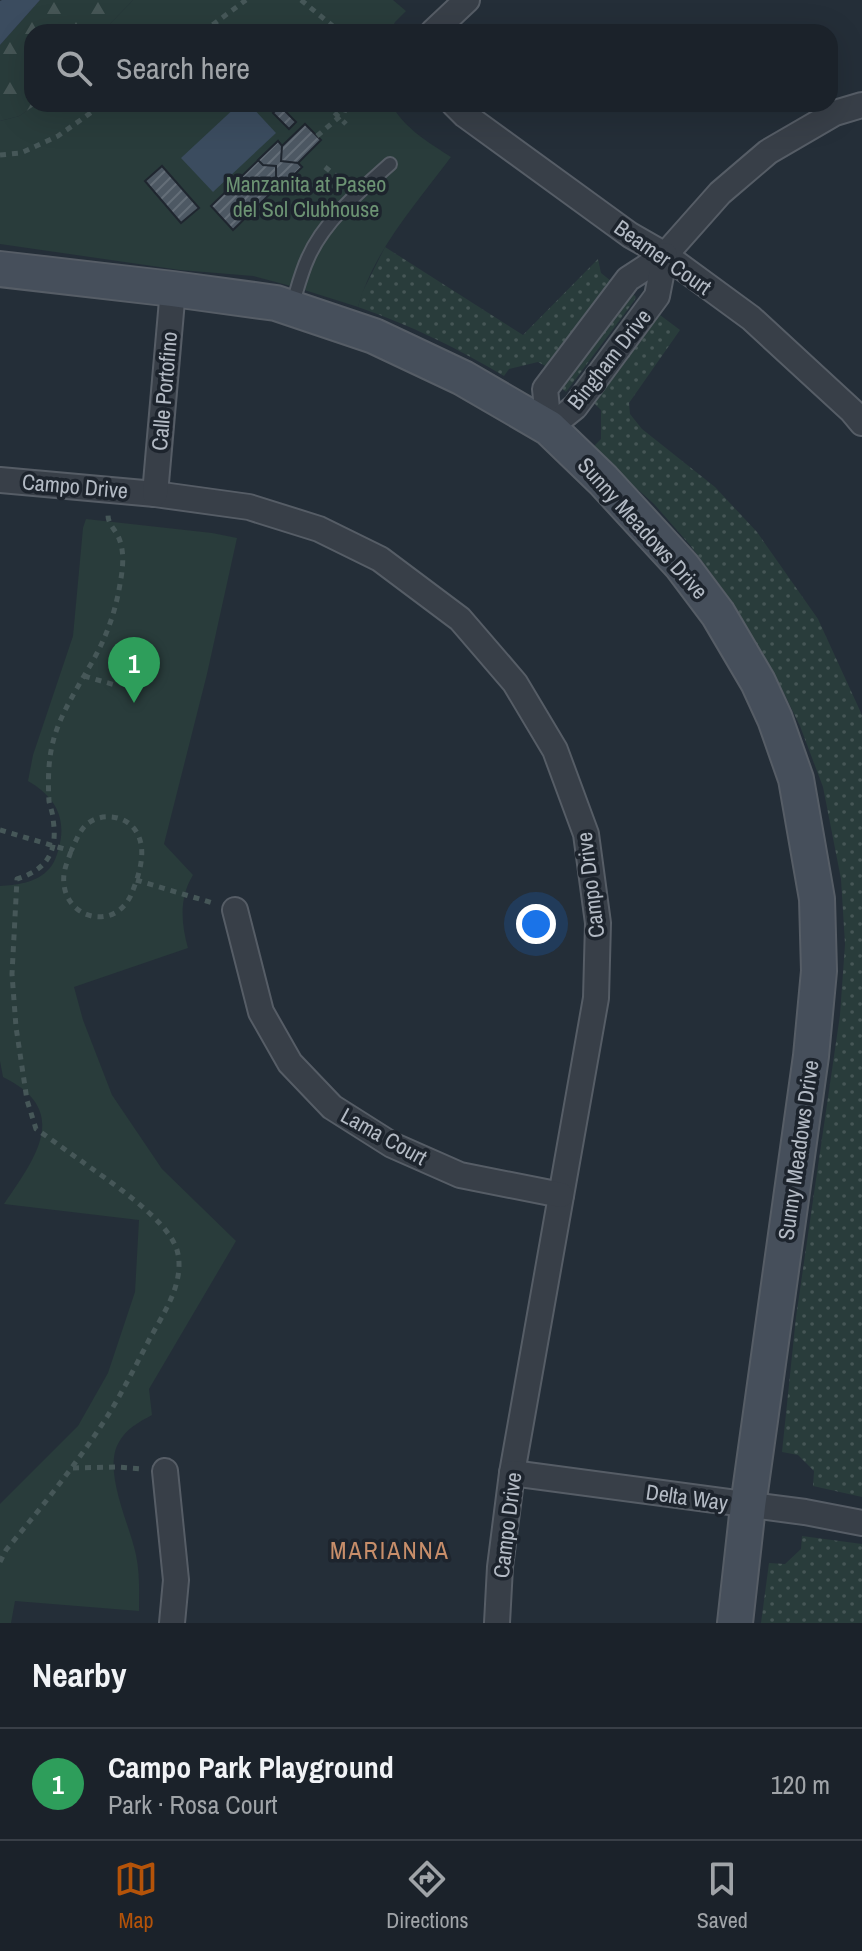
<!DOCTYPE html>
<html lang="en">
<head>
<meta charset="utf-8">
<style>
	body { margin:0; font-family:"Archivo Narrow",sans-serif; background:#242a32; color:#f1f3f6 }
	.you { position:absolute; left:536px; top:924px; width:28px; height:28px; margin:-20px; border:6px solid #fff; border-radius:50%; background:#1a73e8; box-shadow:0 0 0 12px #1a73e833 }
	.badge { display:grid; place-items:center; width:52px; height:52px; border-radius:50%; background:#b45309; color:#fff; font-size:26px; font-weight:700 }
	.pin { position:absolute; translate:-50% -66px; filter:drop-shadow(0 2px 4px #0008) }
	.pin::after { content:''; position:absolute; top:42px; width:28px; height:24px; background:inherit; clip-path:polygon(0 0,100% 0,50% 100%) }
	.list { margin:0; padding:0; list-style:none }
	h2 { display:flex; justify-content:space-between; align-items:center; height:104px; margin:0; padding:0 32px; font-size:34px }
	h2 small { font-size:26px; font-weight:400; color:#a0a4a8 }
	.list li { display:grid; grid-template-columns:52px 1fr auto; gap:24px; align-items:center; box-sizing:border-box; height:112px; padding:0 32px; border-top:2px solid #393f47 }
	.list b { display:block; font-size:30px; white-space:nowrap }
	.list p { margin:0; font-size:26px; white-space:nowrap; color:#a0a4a8 }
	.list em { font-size:26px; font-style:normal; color:#a0a4a8 }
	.icon { flex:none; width:44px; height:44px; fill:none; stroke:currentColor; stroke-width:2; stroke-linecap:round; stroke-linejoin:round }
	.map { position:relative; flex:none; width:862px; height:1623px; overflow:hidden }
	.search { position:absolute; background:#1b222a; box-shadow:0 8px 32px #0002; left:24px; right:24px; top:24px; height:88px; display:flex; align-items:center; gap:20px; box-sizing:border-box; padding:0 28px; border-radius:24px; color:#a0a4a8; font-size:30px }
	.sheet { height:216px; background:#1b222a }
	nav { display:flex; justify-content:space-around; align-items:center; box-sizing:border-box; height:112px; border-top:2px solid #393f47; background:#1b222a; font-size:22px; color:#a0a4a8 }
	nav a { display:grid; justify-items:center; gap:4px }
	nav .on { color:#b45309 }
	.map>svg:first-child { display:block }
	.green { fill:#293c3b }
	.forest { fill:url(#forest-firs) }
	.garden { fill:url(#garden-dots) }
	.water { fill:#3b4c5f }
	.building { fill:url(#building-hatch); stroke:#1f262f; stroke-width:2 }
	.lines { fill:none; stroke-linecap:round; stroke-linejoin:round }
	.lane-casing { stroke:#565d66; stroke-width:16 }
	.street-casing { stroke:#565d66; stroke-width:28 }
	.secondary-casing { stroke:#565d66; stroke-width:38 }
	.path { stroke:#465758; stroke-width:5; stroke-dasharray:6 6; stroke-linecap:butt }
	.lane { stroke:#383f48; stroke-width:12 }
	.street { stroke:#383f48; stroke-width:24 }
	.secondary { stroke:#464f5b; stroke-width:34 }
	.labels { text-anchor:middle; stroke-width:7; stroke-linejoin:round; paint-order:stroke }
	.park-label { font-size:22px; fill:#6c9373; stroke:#1d242d }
	.street-label { font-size:22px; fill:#b3bac4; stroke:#1d242d }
	.neighbourhood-label { font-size:24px; letter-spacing:2px; fill:#c88e6a; stroke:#1d242d }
</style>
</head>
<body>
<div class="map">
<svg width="862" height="1623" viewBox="0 0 862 1623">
	<defs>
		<pattern id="forest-firs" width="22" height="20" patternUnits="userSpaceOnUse" patternTransform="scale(2)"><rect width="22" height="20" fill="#293c3b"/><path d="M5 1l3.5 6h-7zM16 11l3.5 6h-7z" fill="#465656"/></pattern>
		<pattern id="garden-dots" width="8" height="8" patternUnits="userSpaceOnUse" patternTransform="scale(2)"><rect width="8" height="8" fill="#293c3b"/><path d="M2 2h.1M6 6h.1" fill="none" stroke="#465656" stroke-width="1.8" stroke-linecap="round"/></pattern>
		<pattern id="building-hatch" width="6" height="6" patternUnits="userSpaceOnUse" patternTransform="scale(2)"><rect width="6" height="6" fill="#4d5863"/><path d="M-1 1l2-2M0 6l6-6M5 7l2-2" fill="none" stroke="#646e78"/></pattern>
	</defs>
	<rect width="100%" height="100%" fill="#242e38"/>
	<g class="green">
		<path d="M133 0H393L406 11 395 22 390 32H102Z"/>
		<path d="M37 104H391C404 128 428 142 451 157 416 204 374 250 358 307L298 288 253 276 180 270 0 244V121L19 116Z"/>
		<path d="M86 519 212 533 237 538 207 674 164 844 193 875C179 898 181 923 188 948L74 987 83 1020 112 1095 162 1169 236 1241 149 1389 152 1415C139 1422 126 1429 119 1442 102 1470 130 1525 136 1555 140 1574 139 1592 139 1611L15 1601 11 1623H0V1504L78 1426 108 1373 135 1292 139 1220 4 1204C34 1159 73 1111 3 1077L0 1061V886C16 885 35 883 47 871 55 864 58 852 60 843 66 814 52 795 28 781L33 755 73 636 83 528Z"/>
	</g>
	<path class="forest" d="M40 0H133L102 32H32V104H37L19 116 0 121V45Z"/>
	<g class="garden">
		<path d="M385 247 523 335 598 259 601 273 611 281 547 367 538 362 509 369 504 376C457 348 410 325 358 307L362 293Z"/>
		<path d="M633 294 636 297 634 301 566 392 562 389 564 386Z"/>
		<path d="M656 312 680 330 629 403 630 414 642 429 715 487 757 532 818 619 862 715V1497L813 1486 814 1471 798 1455 782 1452 796 1317 840 1015 845 944 841 879 823 787 800 726 782 689 756 644 725 592 690 545 654 504 592 448 601 439V410L592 401Z"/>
		<path d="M802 1536 862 1544V1623H761L769 1563 785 1564 801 1549Z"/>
	</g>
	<g class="water">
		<path d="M2 0H40L0 45V1Z"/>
		<path d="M239 104H249L276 133 213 192 181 158Z"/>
	</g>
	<g class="building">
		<path d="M280 106 296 122 289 129 273 113Z"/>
		<path d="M305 124 321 140 298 163 302 167 283 186 276 179 268 187 272 192 233 230 211 206 278 141 282 146Z"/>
		<path d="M278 141 282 146 281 161 298 163 302 167 283 186 276 179V166L263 165 258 160Z"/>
		<path d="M162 166 199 208 181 223 145 181Z"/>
	</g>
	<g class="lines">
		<defs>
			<path id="lane" d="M292 306C297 290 301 273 308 258 324 221 361 190 390 164"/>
			<g id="street">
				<path d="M433 32 467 0"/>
				<path d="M454 104 465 115 630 235 665 255 751 318 852 411 862 423"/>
				<path d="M549 428 545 389 628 279 665 255 720 193 768 152 835 113 862 105"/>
				<path d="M549 428 575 407 657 296 665 255"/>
				<path d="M0 480 155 494 249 507 319 529 380 559 460 619 515 683 555 750 586 834 598 923 596 998 512 1473 500 1567 497 1623"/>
				<path d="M155 494 173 289"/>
				<path d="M235 910 261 1012 290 1063 332 1107 392 1145 460 1175 561 1195"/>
				<path d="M165 1471 176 1580 172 1623"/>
				<path d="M512 1473 805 1512 862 1523"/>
			</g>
			<path id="secondary" d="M0 269 173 289 276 303 374 336 463 378 549 428 603 480 682 566 718 614 758 682 775 719 796 779 817 899 819 971 811 1056 748 1506 735 1623"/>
		</defs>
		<use href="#lane" class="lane-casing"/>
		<use href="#street" class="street-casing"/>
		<use href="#secondary" class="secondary-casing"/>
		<g class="path">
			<path d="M301 0 334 27 337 32"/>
			<path d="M203 32 246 0"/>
			<path d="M326 104 346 124"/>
			<path d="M317 136 344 113 347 104"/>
			<path d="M0 155 21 153 58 136 103 104"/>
			<path d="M325 167 346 184"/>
			<path d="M84 676 115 685"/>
			<path d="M0 830 71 851C76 841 79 831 87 824 103 811 130 816 138 835 147 853 138 878 131 895 113 934 59 917 64 874 65 866 69 858 71 851"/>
			<path d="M136 880 216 904"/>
			<path d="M73 1468 117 1467 143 1469"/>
			<path d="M0 1562 6 1550C41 1508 75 1466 105 1420 121 1395 135 1367 149 1340 163 1314 186 1282 177 1250 167 1218 107 1180 80 1160 65 1150 51 1139 36 1129L27 1100 16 1027 12 974 17 879C48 869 58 851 53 819 53 813 50 807 49 801 48 784 48 764 52 746 58 718 74 694 88 669 104 643 115 615 120 584 123 568 125 551 118 536 114 528 108 524 108 515"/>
		</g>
		<use href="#lane" class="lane"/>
		<use href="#street" class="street"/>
		<use href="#secondary" class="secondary"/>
	</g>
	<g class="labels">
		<g class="park-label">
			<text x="306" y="192">Manzanita at Paseo<tspan x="306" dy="25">del Sol Clubhouse</tspan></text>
		</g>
		<g class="street-label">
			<text transform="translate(663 257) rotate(35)" y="8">Beamer Court</text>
			<text transform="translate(609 359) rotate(-52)" y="8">Bingham Drive</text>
			<text transform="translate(164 391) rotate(-85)" y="8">Calle Portofino</text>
			<text transform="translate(75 486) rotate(5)" y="8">Campo Drive</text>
			<text transform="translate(643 528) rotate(48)" y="8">Sunny Meadows Drive</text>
			<text transform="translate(590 885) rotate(-97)" y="8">Campo Drive</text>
			<text transform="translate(384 1136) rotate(29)" y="8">Lama Court</text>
			<text transform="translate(798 1150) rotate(-82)" y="8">Sunny Meadows Drive</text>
			<text transform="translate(687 1497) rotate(8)" y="8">Delta Way</text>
			<text transform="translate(507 1525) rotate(-83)" y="8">Campo Drive</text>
		</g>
		<g class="neighbourhood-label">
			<text x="390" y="1559">MARIANNA</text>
		</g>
	</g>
</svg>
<div class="you"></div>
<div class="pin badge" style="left:134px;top:703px;background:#2e9e5b">1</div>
<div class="search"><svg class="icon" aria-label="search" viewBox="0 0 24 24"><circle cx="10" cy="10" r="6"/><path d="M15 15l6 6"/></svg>Search here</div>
</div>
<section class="sheet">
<h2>Nearby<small></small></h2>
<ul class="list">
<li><span class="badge" style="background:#2e9e5b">1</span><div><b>Campo Park Playground</b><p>Park · Rosa Court</p></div><em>120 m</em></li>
</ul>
</section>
<nav>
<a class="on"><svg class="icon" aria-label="map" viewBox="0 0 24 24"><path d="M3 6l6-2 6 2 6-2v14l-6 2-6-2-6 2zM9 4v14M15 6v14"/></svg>Map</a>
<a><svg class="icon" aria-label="directions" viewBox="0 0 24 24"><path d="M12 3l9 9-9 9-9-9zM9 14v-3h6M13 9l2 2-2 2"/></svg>Directions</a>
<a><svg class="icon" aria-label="saved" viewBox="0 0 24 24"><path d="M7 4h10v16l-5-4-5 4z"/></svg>Saved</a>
</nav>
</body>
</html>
